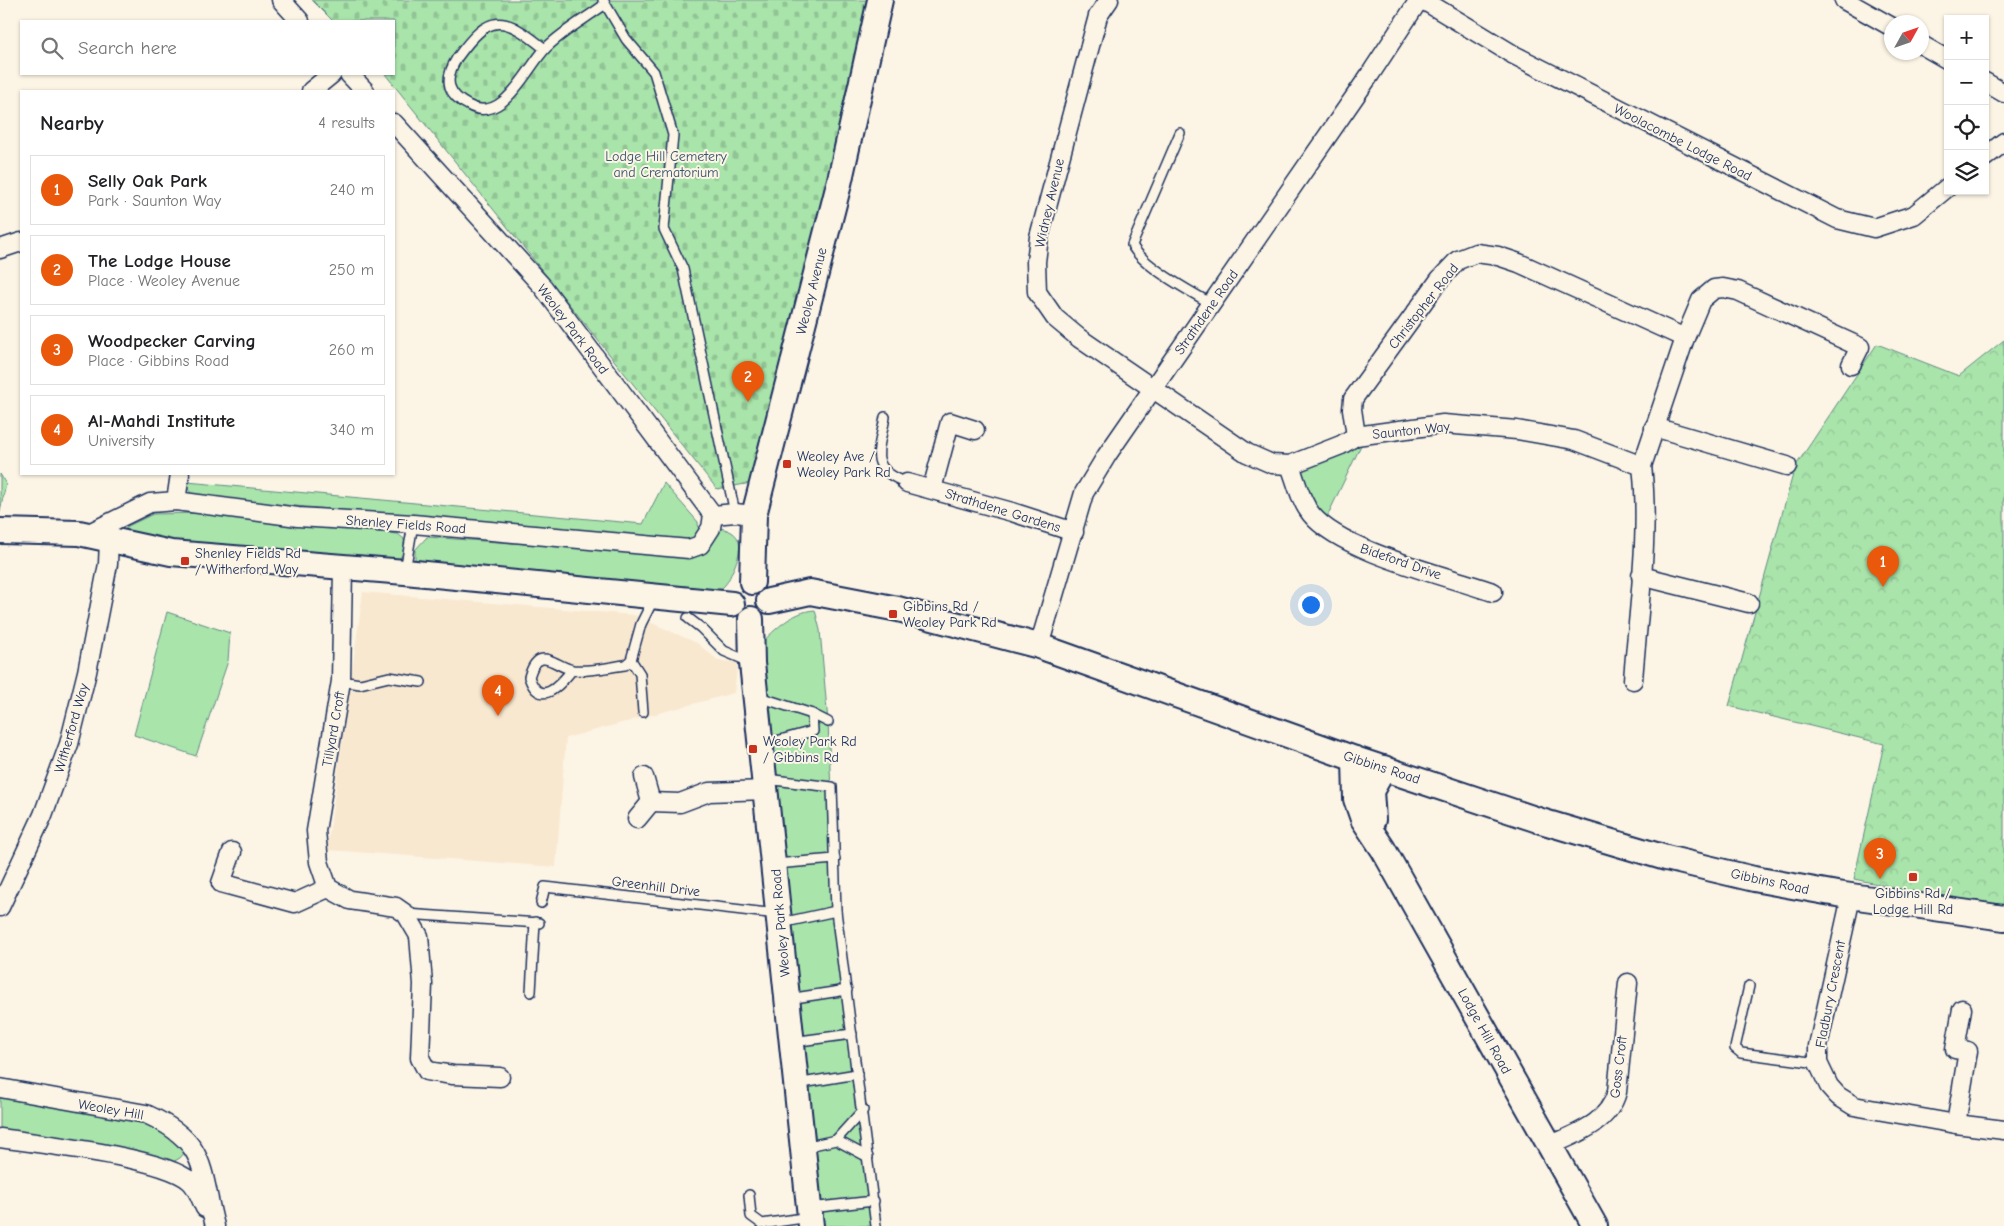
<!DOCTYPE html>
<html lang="en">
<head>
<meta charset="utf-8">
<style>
	body { margin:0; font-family:"Comic Neue",sans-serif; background:#f6f6f6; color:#202124 }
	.controls { position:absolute; right:15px; top:15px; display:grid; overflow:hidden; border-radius:0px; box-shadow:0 1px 4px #0004 }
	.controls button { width:45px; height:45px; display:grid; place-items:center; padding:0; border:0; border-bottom:1px solid #e0e0e0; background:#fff; color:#202124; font:25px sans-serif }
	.compass { position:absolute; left:1884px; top:15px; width:45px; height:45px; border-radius:50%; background:#fff; box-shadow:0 1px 4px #0004; rotate:50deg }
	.you { position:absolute; left:1310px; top:604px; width:18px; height:18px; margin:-12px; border:4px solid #fff; border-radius:50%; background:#1a73e8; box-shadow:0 0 0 8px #1a73e833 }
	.badge { display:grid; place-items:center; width:32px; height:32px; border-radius:50%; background:#ea580c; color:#fff; font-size:16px; font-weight:700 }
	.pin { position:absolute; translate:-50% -41px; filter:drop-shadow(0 1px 2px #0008) }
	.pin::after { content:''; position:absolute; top:26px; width:18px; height:15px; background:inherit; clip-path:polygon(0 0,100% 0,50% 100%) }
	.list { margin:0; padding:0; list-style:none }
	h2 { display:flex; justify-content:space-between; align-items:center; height:65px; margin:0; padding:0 20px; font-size:21px }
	h2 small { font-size:16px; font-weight:400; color:#757577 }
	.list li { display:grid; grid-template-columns:32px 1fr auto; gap:15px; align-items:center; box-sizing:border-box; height:70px; margin:0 10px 10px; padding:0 10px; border:1px solid #e0e0e0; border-radius:0px }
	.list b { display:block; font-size:19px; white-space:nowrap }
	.list p { margin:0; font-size:16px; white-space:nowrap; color:#757577 }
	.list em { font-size:16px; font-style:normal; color:#757577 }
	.icon { flex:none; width:28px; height:28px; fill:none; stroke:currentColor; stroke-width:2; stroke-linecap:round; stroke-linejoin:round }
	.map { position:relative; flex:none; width:2004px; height:1226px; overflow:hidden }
	.search { position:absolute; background:#fff; box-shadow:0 1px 4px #0004; left:20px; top:20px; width:375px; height:55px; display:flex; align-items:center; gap:12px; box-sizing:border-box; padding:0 18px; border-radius:0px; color:#757577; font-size:19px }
	.panel { position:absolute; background:#fff; box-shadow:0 1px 4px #0004; left:20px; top:90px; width:375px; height:385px; border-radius:0px }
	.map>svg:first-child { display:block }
	.built { fill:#f9e8d0 }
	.green { fill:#a9e4aa; stroke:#628a84 }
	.cemetery { fill:url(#cemetery-stones); stroke:#628a84 }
	.park { fill:url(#park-crowns); stroke:#628a84 }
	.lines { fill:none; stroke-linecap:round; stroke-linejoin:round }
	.lane-casing { stroke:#1b2f5e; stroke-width:12 }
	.street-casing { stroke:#1b2f5e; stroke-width:21 }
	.secondary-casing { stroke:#1b2f5e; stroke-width:28 }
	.lane { stroke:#fcf5e5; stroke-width:9 }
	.street { stroke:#fcf5e5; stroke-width:18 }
	.secondary { stroke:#fcf5e5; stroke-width:24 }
	.poi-dot { fill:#c8321e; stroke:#fcf5e5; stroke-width:2 }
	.labels { text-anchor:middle; stroke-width:4; stroke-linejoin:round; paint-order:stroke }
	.street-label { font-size:14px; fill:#1b2f5e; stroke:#fcf5e5 }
	.park-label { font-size:14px; fill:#37536d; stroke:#fcf5e5 }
	.poi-label { font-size:14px; fill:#1b2f5e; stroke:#fcf5e5; text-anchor:start }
</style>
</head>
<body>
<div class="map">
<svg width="2004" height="1226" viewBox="0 0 2004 1226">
	<defs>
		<pattern id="cemetery-stones" width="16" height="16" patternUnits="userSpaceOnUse" patternTransform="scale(1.25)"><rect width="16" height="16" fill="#a9e4aa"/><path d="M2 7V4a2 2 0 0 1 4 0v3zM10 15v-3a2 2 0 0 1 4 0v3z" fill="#91c495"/></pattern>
		<pattern id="park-crowns" width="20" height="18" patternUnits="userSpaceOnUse" patternTransform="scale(1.25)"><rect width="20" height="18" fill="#a9e4aa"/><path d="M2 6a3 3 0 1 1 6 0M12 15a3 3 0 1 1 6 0" fill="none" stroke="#91c495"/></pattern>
	</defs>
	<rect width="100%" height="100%" fill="#fcf5e5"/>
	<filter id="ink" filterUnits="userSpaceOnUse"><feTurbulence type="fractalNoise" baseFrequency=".02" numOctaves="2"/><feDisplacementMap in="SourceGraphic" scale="10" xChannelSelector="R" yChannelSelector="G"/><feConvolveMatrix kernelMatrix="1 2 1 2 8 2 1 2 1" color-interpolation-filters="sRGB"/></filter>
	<g filter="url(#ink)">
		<path class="built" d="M363 592 634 615 697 643 719 661 738 662 734 693 566 738 556 867 327 850Z"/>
		<g class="green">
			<path d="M1363 441 1325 521C1312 504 1304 489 1301 467Z"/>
			<path d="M187 482 643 524 664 483 698 522 699 535 690 541 194 497 188 489Z"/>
			<path d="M200 513 398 534 404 539C405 549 405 556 395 561L154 540 133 535 126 530V527L153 514Z"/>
			<path d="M720 528C747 533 741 553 732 572 729 579 726 587 718 590 715 592 710 592 706 592L418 566 415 561V550L427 537 694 556C709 549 714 543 720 528Z"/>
			<path d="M815 610 820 630 828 722 834 859 875 1226H817L757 648C772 632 792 611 815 610Z"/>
			<path d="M167 612 230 633 228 661 196 756 134 735Z"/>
			<path d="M0 1090 112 1110 165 1128 186 1151 180 1158 171 1163 0 1132Z"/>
		</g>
		<path class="cemetery" d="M312 0H874L757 482 717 489 385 74H394V21H333Z"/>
		<g class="park">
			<path d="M2004 340V906L1934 896 1854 879 1884 744 1729 706 1795 467 1877 344 1959 376Z"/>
			<path d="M0 474 6 484 0 511Z"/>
		</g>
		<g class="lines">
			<defs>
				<g id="lane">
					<path d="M603 0 626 39 654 72 673 135 664 229 683 269 735 513"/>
					<path d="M545 49C503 15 490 12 457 58 452 66 447 77 450 87 453 96 460 101 468 105 503 126 527 67 546 48 563 31 585 19 604 5"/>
					<path d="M1180 133 1132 245C1141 265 1191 292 1212 304"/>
					<path d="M885 417C879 452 867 468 907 483"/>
					<path d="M405 571 413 524"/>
					<path d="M688 618 701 628 724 651 750 662"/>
					<path d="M631 660 640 674 643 712"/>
					<path d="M572 670C560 685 540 709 529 677 539 643 555 667 573 670 589 672 609 667 625 665L631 660 641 624 654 598"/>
					<path d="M341 681 360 684 389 677 421 682"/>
					<path d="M756 696 812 714 828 722"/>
					<path d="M762 745 813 731 812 714"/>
					<path d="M766 779 832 787 836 911 876 1226"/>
					<path d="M775 864 835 859"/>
					<path d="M541 903 545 887 777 914"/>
					<path d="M406 914 539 923"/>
					<path d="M781 923 836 911"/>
					<path d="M1749 986 1735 1048 1741 1053 1818 1063"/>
					<path d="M531 992 535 922"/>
					<path d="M788 999 847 990"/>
					<path d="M792 1042 852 1034"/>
					<path d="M796 1084 857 1074"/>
					<path d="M836 1140 868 1157"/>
					<path d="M804 1147 836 1140 863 1110"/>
					<path d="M749 1195 751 1216 762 1224 810 1217"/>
					<path d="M810 1208 874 1201"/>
				</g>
				<g id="street">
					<path d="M281 0 300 21"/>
					<path d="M1109 0 1098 16 1039 237 1036 262 1037 292 1055 318 1079 338 1247 453 1272 464 1290 465 1341 445 1356 436 1443 424 1517 430 1574 440 1642 466C1650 533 1638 612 1633 680"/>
					<path d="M1423 0 1514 55 1837 219 1874 228 1914 215 1948 187"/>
					<path d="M1844 0 1892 27"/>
					<path d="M1922 45 1948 60"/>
					<path d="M349 74 365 91"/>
					<path d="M1985 82 2004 93"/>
					<path d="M311 91 332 74"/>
					<path d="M394 123 543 287 713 515 735 513 754 515"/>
					<path d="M1985 157 2004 142"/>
					<path d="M0 249 21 242"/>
					<path d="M1654 427 1787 466"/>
					<path d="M1356 436 1352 409 1353 399 1440 279 1458 260 1476 253 1498 256 1519 263 1685 338"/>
					<path d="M1290 465C1296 481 1300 500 1311 514 1340 551 1446 576 1493 592"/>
					<path d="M1642 466 1685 338 1701 300 1714 289 1723 288 1738 291 1860 347 1851 365"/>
					<path d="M907 483 1012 512 1074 532"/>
					<path d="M932 489 950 422 975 430"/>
					<path d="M176 501 180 474"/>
					<path d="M85 535 150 503 176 501 298 517 413 524 689 549 700 545 711 528 713 515"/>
					<path d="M343 568 341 681 316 831 319 862 328 888 350 900 396 907 406 914 419 936 423 984 420 1058 427 1071 453 1075 500 1077"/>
					<path d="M1641 576 1749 603"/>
					<path d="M1039 646 1084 493 1107 455 1369 76 1419 0"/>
					<path d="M651 802 680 803 709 792 766 790"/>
					<path d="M637 819 651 802 644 777"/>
					<path d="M232 852 221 883 295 903 328 888"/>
					<path d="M1851 897 1818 1046V1063L1829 1086 1838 1096 1854 1106 1956 1124 2004 1130"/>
					<path d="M0 907 43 815 69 744 87 672 108 564 109 540"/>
					<path d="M0 1088 146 1114C208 1142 200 1168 215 1226"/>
					<path d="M1956 1124 1968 1051 1955 1049 1962 1009"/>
					<path d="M0 1138C40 1144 163 1157 190 1181 197 1187 201 1200 205 1208"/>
					<path d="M1549 1146C1577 1133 1608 1124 1617 1092L1628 983"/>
				</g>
				<g id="secondary">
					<path d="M0 531 79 533 171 553 405 572 732 604"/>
					<path d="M752 582 754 515 839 184 880 0"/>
					<path d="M769 601 810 592 898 609 1039 646 1355 759 1541 821 1666 858 1754 879 1837 894 2004 918"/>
					<path d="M751 619 752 663 811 1226"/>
					<path d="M1355 759 1356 799 1363 819 1383 849 1595 1226"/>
					<path d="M1373 820 1371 791 1384 768"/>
				</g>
			</defs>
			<use href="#lane" class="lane-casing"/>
			<use href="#street" class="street-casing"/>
			<use href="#secondary" class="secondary-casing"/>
			<use href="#lane" class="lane"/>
			<use href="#street" class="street"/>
			<use href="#secondary" class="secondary"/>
		</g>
	</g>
	<g class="poi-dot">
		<rect x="782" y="459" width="10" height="10" rx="2.5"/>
		<rect x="180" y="556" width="10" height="10" rx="2.5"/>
		<rect x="888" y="609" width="10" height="10" rx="2.5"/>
		<rect x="748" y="744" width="10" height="10" rx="2.5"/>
		<rect x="1908" y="872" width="10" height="10" rx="2.5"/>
	</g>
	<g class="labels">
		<g class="street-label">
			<text transform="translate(1683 142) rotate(27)" y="5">Woolacombe Lodge Road</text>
			<text transform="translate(1049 203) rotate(-77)" y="5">Widney Avenue</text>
			<text transform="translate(811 291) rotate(-76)" y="5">Weoley Avenue</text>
			<text transform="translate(1423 306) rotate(-52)" y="5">Christopher Road</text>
			<text transform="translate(1206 312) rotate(-55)" y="5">Strathdene Road</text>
			<text transform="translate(573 329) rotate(53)" y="5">Weoley Park Road</text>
			<text transform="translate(1411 430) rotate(-6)" y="5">Saunton Way</text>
			<text transform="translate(1003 510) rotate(17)" y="5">Strathdene Gardens</text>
			<text transform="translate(406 524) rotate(4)" y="5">Shenley Fields Road</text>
			<text transform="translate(1401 561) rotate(19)" y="5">Bideford Drive</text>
			<text transform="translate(71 728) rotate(-74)" y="5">Witherford Way</text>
			<text transform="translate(333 729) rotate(-80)" y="5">Tillyard Croft</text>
			<text transform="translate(1382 767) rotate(18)" y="5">Gibbins Road</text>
			<text transform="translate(1770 881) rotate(12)" y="5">Gibbins Road</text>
			<text transform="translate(656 886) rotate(7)" y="5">Greenhill Drive</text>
			<text transform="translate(780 923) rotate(-95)" y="5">Weoley Park Road</text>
			<text transform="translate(1830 994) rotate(-79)" y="5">Fladbury Crescent</text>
			<text transform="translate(1485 1031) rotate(61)" y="5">Lodge Hill Road</text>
			<text transform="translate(1618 1067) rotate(-83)" y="5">Goss Croft</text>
			<text transform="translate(111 1109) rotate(10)" y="5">Weoley Hill</text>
		</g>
		<g class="park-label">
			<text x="666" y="161">Lodge Hill Cemetery<tspan x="666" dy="16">and Crematorium</tspan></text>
		</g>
		<g class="poi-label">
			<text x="797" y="461">Weoley Ave /<tspan x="797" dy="16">Weoley Park Rd</tspan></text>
			<text x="195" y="558">Shenley Fields Rd<tspan x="195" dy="16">/ Witherford Way</tspan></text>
			<text x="903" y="611">Gibbins Rd /<tspan x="903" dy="16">Weoley Park Rd</tspan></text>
			<text x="763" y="746">Weoley Park Rd<tspan x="763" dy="16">/ Gibbins Rd</tspan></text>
			<text x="1913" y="898" text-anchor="middle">Gibbins Rd /<tspan x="1913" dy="16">Lodge Hill Rd</tspan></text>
		</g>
	</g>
</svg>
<div class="controls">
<button>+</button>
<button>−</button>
<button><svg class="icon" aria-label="locate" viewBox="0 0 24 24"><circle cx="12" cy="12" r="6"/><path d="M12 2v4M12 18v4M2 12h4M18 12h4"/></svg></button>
<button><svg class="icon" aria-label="layers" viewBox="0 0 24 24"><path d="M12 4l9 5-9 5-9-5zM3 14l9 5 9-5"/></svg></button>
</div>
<svg class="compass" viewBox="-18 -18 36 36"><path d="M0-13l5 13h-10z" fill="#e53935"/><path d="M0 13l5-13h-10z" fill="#757577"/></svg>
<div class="you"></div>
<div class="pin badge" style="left:1883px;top:587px">1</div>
<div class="pin badge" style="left:748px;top:402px">2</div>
<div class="pin badge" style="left:1880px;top:879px">3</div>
<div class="pin badge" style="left:498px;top:716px">4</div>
<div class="search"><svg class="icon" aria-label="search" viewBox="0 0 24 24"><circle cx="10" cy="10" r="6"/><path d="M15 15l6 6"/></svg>Search here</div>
<section class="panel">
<h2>Nearby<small>4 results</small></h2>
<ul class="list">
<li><span class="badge">1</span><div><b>Selly Oak Park</b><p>Park · Saunton Way</p></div><em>240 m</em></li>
<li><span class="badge">2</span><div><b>The Lodge House</b><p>Place · Weoley Avenue</p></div><em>250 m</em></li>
<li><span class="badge">3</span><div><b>Woodpecker Carving</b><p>Place · Gibbins Road</p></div><em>260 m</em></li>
<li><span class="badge">4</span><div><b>Al-Mahdi Institute</b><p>University</p></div><em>340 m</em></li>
</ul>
</section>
</div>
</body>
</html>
